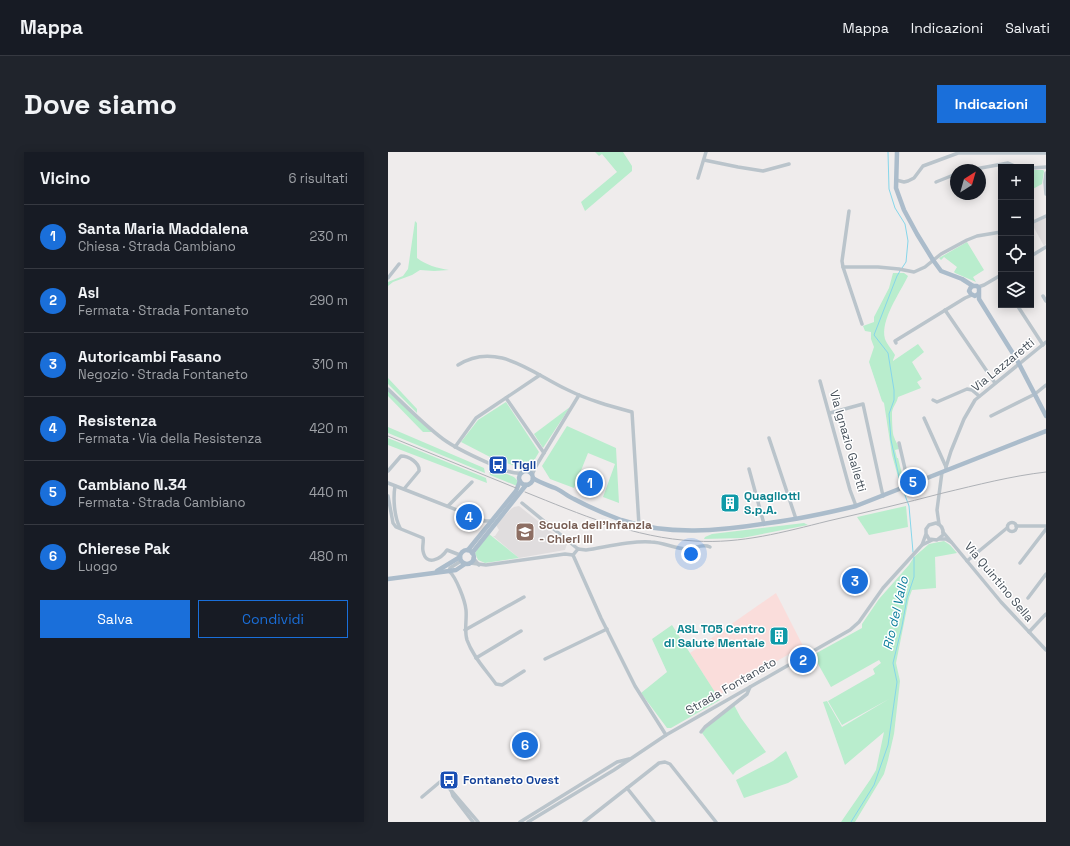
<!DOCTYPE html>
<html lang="it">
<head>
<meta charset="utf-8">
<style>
	body { margin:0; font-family:"Space Grotesk",sans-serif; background:#20242c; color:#f1f3f6 }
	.controls { position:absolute; right:12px; top:12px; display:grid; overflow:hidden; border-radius:0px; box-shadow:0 2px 10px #0003 }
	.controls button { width:36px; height:36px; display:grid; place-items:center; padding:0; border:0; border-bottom:1px solid #363941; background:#171b24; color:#f1f3f6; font:20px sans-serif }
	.compass { position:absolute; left:562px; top:12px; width:36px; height:36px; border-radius:50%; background:#171b24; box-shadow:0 2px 10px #0003; rotate:37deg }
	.you { position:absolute; left:303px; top:402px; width:14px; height:14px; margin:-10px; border:3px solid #fff; border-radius:50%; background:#1a73e8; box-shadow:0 0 0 6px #1a73e833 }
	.badge { display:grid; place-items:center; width:26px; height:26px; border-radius:50%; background:#1a6fda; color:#fff; font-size:13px; font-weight:700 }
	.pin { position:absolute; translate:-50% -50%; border:2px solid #fff; box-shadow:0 1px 4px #0006 }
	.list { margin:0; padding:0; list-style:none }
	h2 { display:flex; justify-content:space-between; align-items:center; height:52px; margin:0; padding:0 16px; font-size:17px }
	h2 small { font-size:13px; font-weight:400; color:#9ea1a6 }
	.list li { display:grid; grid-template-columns:26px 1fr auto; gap:12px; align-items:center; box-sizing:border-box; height:64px; padding:0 16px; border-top:1px solid #363941 }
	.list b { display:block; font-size:15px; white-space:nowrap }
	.list p { margin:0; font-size:13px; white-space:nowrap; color:#9ea1a6 }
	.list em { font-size:13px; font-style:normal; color:#9ea1a6 }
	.actions { display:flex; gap:8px; padding:12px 16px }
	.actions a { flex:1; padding:9px 0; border:1px solid #1a6fda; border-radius:0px; text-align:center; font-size:14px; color:#1a6fda }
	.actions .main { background:#1a6fda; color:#fff }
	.icon { flex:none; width:22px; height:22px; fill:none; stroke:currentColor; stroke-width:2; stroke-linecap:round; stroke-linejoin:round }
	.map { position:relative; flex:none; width:658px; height:670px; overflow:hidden; border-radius:0px }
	header { display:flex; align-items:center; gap:24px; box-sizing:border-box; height:56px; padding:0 20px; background:#171b24; border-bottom:1px solid #363941 }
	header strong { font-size:19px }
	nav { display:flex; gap:22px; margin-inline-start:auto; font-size:14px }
	.intro { display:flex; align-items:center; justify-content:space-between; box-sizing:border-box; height:96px; padding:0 24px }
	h1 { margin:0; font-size:28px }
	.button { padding:10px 18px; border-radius:0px; background:#1a6fda; color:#fff; font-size:14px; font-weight:700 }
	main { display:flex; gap:24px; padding:0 24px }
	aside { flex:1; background:#171b24; border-radius:0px; box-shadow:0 2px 10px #0003 }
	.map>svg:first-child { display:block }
	.education { fill:#e0ddde }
	.medical { fill:#fadddb }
	.green { fill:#b9edcd }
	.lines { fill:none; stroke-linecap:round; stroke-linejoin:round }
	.stream { stroke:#86d6ea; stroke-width:1 }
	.minor { stroke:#bac4cb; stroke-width:3.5 }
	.major { stroke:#abbccb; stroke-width:4.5 }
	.rail { stroke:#aeb1b6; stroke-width:1 }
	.labels { text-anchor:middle; stroke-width:3; stroke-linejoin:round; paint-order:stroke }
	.street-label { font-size:12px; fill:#454f59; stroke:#fff }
	.transit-label { font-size:12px; font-weight:bold; fill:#164399; stroke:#fff; text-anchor:start }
	.culture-label { font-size:12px; font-weight:bold; fill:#0d838f; stroke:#fff; text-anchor:start }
	.education-label { font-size:12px; font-weight:bold; fill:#785e54; stroke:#fff; text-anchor:start }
	.water-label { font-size:13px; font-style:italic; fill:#0d7f9c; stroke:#fff }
</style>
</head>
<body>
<header>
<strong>Mappa</strong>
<nav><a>Mappa</a><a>Indicazioni</a><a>Salvati</a></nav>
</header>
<div class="intro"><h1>Dove siamo</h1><a class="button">Indicazioni</a></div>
<main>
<aside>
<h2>Vicino<small>6 risultati</small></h2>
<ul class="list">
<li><span class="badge">1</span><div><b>Santa Maria Maddalena</b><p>Chiesa · Strada Cambiano</p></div><em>230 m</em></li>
<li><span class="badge">2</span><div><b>Asl</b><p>Fermata · Strada Fontaneto</p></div><em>290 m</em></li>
<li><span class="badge">3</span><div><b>Autoricambi Fasano</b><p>Negozio · Strada Fontaneto</p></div><em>310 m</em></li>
<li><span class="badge">4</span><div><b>Resistenza</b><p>Fermata · Via della Resistenza</p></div><em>420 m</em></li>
<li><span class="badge">5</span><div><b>Cambiano N.34</b><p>Fermata · Strada Cambiano</p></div><em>440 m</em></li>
<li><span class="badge">6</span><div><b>Chierese Pak</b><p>Luogo</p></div><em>480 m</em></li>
</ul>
<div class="actions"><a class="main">Salva</a><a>Condividi</a></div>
</aside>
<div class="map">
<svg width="658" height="670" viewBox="0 0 658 670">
	<rect width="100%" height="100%" fill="#efecec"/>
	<g class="education">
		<path d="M658 66V92L656 94 644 72Z"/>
		<path d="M131 354 179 392 177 398 131 406 105 384H107L111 378 108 373 123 357 126 355Z"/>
	</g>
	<path class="medical" d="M388 441 415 494 329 544 302 501Z"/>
	<g class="green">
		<path d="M207 0H235L244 14V19L197 59 193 50 229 20 214 2 211 4Z"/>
		<path d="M643 18H655L656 19 654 32 643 38Z"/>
		<path d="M27 69 29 71V106C38 113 49 116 61 118L46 119 32 118 24 123 5 130 0 134V130L15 124 20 117Z"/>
		<path d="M579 90 596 118 585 125 588 130 567 121 566 120 569 115 556 105 553 108 551 106Z"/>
		<path d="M505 121H516L520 124C512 141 492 168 497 187 499 192 504 198 507 203L505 208V209L530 192 536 200 524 210 534 227 529 230 533 236 510 245C509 251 505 254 504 260 504 264 504 281 506 285 507 289 510 292 511 297L507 298 509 306H510L516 330 512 332 504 303 496 251 494 249 481 210 486 195 483 187V180L477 179 475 174 486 170V165L501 136Z"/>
		<path d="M0 226 29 257V261L0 232Z"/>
		<path d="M0 238 44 280H35L0 244Z"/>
		<path d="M118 250 151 300 147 307 140 312 130 315 104 306 73 290 90 268Z"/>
		<path d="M182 255 155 296 146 282Z"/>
		<path d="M179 274 228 296 231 351 215 345 227 312 200 301 186 336 162 327 154 314Z"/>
		<path d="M0 275 96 316 97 321 0 281Z"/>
		<path d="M0 286 98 326 99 331 0 293Z"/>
		<path d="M104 316 126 325 129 328V334L102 323 101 319Z"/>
		<path d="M518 354 520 375 481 383 469 365Z"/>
		<path d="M416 371 420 373 354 386 316 387 317 385 324 382Z"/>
		<path d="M101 382 131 406 97 411 90 408 87 401Z"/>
		<path d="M556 389 562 393 569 401 547 405 548 436 524 438 521 446 508 511 512 529 506 582 500 608 496 622 467 670H453L482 628 488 618 496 580 457 613 435 550 439 549 454 575 501 547 454 573 440 549 487 522 485 517 493 511 491 508 443 535 425 503 474 476V472L491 447 521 413 526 405 541 392Z"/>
		<path d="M284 473 332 548 283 576H279L253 541 279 520 264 487Z"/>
		<path d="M346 553 353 566 378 600 348 619 345 623 314 581 315 578Z"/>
		<path d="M398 599 410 625 400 631 356 646 348 628 385 609Z"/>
	</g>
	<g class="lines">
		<g class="stream">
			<path d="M500 0 501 37 507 56 517 72 520 89 518 110 514 116"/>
			<path d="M512 119 509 124 486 183 500 201 506 238V248L501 262 503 288 513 334"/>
			<path d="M515 338 521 354 525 400"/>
			<path d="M463 670 486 633 500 593 509 530 505 511 514 474 519 446 526 425V405"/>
		</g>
		<g class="minor">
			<path d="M316 8 350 15 375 19 401 12"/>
			<path d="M643 16 658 15"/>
			<path d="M582 18 620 11 629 15"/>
			<path d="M658 21 657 30 658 42"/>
			<path d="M310 26 318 0"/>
			<path d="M508 28 516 30 520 29 526 26 535 14 570 1H658"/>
			<path d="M548 30 568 22"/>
			<path d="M643 71 658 64"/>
			<path d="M643 104 658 95"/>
			<path d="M455 115 454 109 461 59"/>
			<path d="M0 126 11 112"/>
			<path d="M590 135 596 133 613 123"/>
			<path d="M655 144 658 149"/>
			<path d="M629 153 655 193"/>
			<path d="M557 158 607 231"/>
			<path d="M474 172 455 115H490L511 117 526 120 537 115 553 102 579 88 589 84 613 80"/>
			<path d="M508 191 507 189 577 146 584 143"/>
			<path d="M70 213C109 188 145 222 180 238 200 248 222 254 244 260L251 373"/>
			<path d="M432 229 462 338 468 354"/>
			<path d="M0 237C18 254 35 272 55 287 70 298 87 305 105 313 114 317 123 322 134 321"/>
			<path d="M118 246 156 301"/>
			<path d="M545 248 549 250 579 237 584 238 591 244"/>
			<path d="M442 261 475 252 495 344"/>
			<path d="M603 264 647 242 658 233"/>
			<path d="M536 266 558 315"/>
			<path d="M381 286 408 367"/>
			<path d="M511 291 521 334"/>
			<path d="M67 295 88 266 152 223"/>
			<path d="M361 317 376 372"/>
			<path d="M558 318V315L563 299 576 267 587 248 658 190"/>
			<path d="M0 319 13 304C21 304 32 311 31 319L16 337"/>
			<path d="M141 320 147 315"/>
			<path d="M144 323 148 314 191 243"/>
			<path d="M0 331 97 369H104"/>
			<path d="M7 334C5 346 6 364 12 376"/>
			<path d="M0 344 5 371 8 375 35 386C36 390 34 394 35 399 38 415 53 407 59 398L72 403"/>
			<path d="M134 351 190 397"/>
			<path d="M60 354 84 330"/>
			<circle cx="624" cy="375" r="4.5"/>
			<path d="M551 372 549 358 554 320"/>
			<path d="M628 374H658"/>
			<path d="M555 380 613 450 658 498"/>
			<path d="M551 387H558L563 390"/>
			<path d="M534 393 538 382V377L541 373 548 371C554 373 556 377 555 383L549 388 541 387 538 382"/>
			<path d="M185 403 213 466 247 534 278 583"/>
			<path d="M185 403 190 397 198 398C218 395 244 388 263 390 275 390 287 397 299 397 307 397 314 391 322 395"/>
			<path d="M85 406 91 413"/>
			<path d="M73 409 62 416 61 419C68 425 77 448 78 458 79 468 76 478 79 488 85 505 98 518 108 532L114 533 136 519"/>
			<path d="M579 409 619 376"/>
			<path d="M82 411 98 413 177 402 185 403"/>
			<path d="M632 411 658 377"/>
			<path d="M640 446 658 422"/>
			<path d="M77 478 136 445"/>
			<path d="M641 480 658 462"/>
			<path d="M88 506 133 479"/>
			<path d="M157 507 219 477"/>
			<path d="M313 580 317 575 359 542 362 535"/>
			<path d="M239 636 266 670"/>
			<path d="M63 638 65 644 85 670"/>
			<path d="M34 645 53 629H55L90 670"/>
			<path d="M132 670 229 610 241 607"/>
			<path d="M140 670 226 618 278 583 462 478 471 470 495 436 534 393 544 388"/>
			<path d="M196 670 271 611 277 610 282 612 328 670"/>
		</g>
		<g class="major">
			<path d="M509 0 508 36 516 58 529 82 545 108 553 119 574 127 585 134"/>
			<path d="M584 134H589L591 136V147L629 208 658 264"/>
			<path d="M583 135 581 139 583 142 587 144 590 142"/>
			<circle cx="138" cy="326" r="7"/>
			<path d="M145 326C152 331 160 333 167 336 174 339 179 344 186 347 201 355 217 362 233 368 281 384 332 379 381 371 411 367 439 361 468 354L658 279"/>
			<path d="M80 398 128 339 132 329"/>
			<circle cx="79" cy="405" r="7"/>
			<path d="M84 401 138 333"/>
			<path d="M49 419 72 405"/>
			<path d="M0 427 61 419 68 418 77 412"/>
		</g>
		<g class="rail">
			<path d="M0 284 128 336"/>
			<path d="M137 340C192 362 246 386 307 389 353 392 396 380 440 369 479 360 517 351 555 341 589 333 623 324 658 320"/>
		</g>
	</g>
	<defs>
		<symbol id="bus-square" viewBox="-11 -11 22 22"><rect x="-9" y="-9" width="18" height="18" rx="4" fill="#1a4fb4" stroke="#fff"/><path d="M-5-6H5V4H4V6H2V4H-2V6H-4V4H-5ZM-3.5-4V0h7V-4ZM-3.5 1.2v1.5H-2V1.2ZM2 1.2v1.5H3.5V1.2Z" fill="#fff"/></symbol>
		<symbol id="building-square" viewBox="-11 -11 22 22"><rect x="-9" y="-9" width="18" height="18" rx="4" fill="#0f9aa8" stroke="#fff"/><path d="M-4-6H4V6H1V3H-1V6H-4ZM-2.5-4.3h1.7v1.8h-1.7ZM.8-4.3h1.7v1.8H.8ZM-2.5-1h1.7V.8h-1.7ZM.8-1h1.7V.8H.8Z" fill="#fff"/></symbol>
		<symbol id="school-square" viewBox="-11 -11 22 22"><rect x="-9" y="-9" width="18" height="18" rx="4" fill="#8d6e63" stroke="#fff"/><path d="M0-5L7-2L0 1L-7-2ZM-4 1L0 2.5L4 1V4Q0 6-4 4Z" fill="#fff"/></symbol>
	</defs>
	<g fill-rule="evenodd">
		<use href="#bus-square" x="99" y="302" width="22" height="22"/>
		<use href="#building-square" x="331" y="340" width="22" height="22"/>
		<use href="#school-square" x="126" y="369" width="22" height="22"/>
		<use href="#building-square" x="380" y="473" width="22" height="22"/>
		<use href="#bus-square" x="50" y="617" width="22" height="22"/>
	</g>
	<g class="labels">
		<g class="street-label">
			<text transform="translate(615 213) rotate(-39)" y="4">Via Lazzaretti</text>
			<text transform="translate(460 289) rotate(74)" y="4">Via Ignazio Galletti</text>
			<text transform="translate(611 430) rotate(50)" y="4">Via Quintino Sella</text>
			<text transform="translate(343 534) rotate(-30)" y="4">Strada Fontaneto</text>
		</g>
		<g class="transit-label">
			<text x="124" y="317">Tigli</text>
			<text x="75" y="632">Fontaneto Ovest</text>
		</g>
		<g class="culture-label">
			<text x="356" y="348">Quagliotti<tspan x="356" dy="14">S.p.A.</tspan></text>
			<text x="377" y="481" text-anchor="end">ASL TO5 Centro<tspan x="377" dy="14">di Salute Mentale</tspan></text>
		</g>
		<g class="education-label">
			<text x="151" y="377">Scuola dell'Infanzia<tspan x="151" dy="14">- Chieri III</tspan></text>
		</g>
		<g class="water-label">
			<text transform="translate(507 461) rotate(-77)" y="5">Rio del Vallo</text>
		</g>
	</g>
</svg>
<div class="controls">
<button>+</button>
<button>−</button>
<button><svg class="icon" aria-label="locate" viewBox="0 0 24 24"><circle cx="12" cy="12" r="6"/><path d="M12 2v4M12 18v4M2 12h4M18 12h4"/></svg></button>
<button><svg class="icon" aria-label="layers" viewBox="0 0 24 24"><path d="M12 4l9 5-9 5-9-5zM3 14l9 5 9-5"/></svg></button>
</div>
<svg class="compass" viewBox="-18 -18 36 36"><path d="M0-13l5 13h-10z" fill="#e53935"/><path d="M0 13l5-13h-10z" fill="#9ea1a6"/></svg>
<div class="you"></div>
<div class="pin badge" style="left:202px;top:331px">1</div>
<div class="pin badge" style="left:415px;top:508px">2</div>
<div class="pin badge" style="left:467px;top:429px">3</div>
<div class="pin badge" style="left:81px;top:365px">4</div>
<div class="pin badge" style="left:525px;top:330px">5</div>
<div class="pin badge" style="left:137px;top:593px">6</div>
</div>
</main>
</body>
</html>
